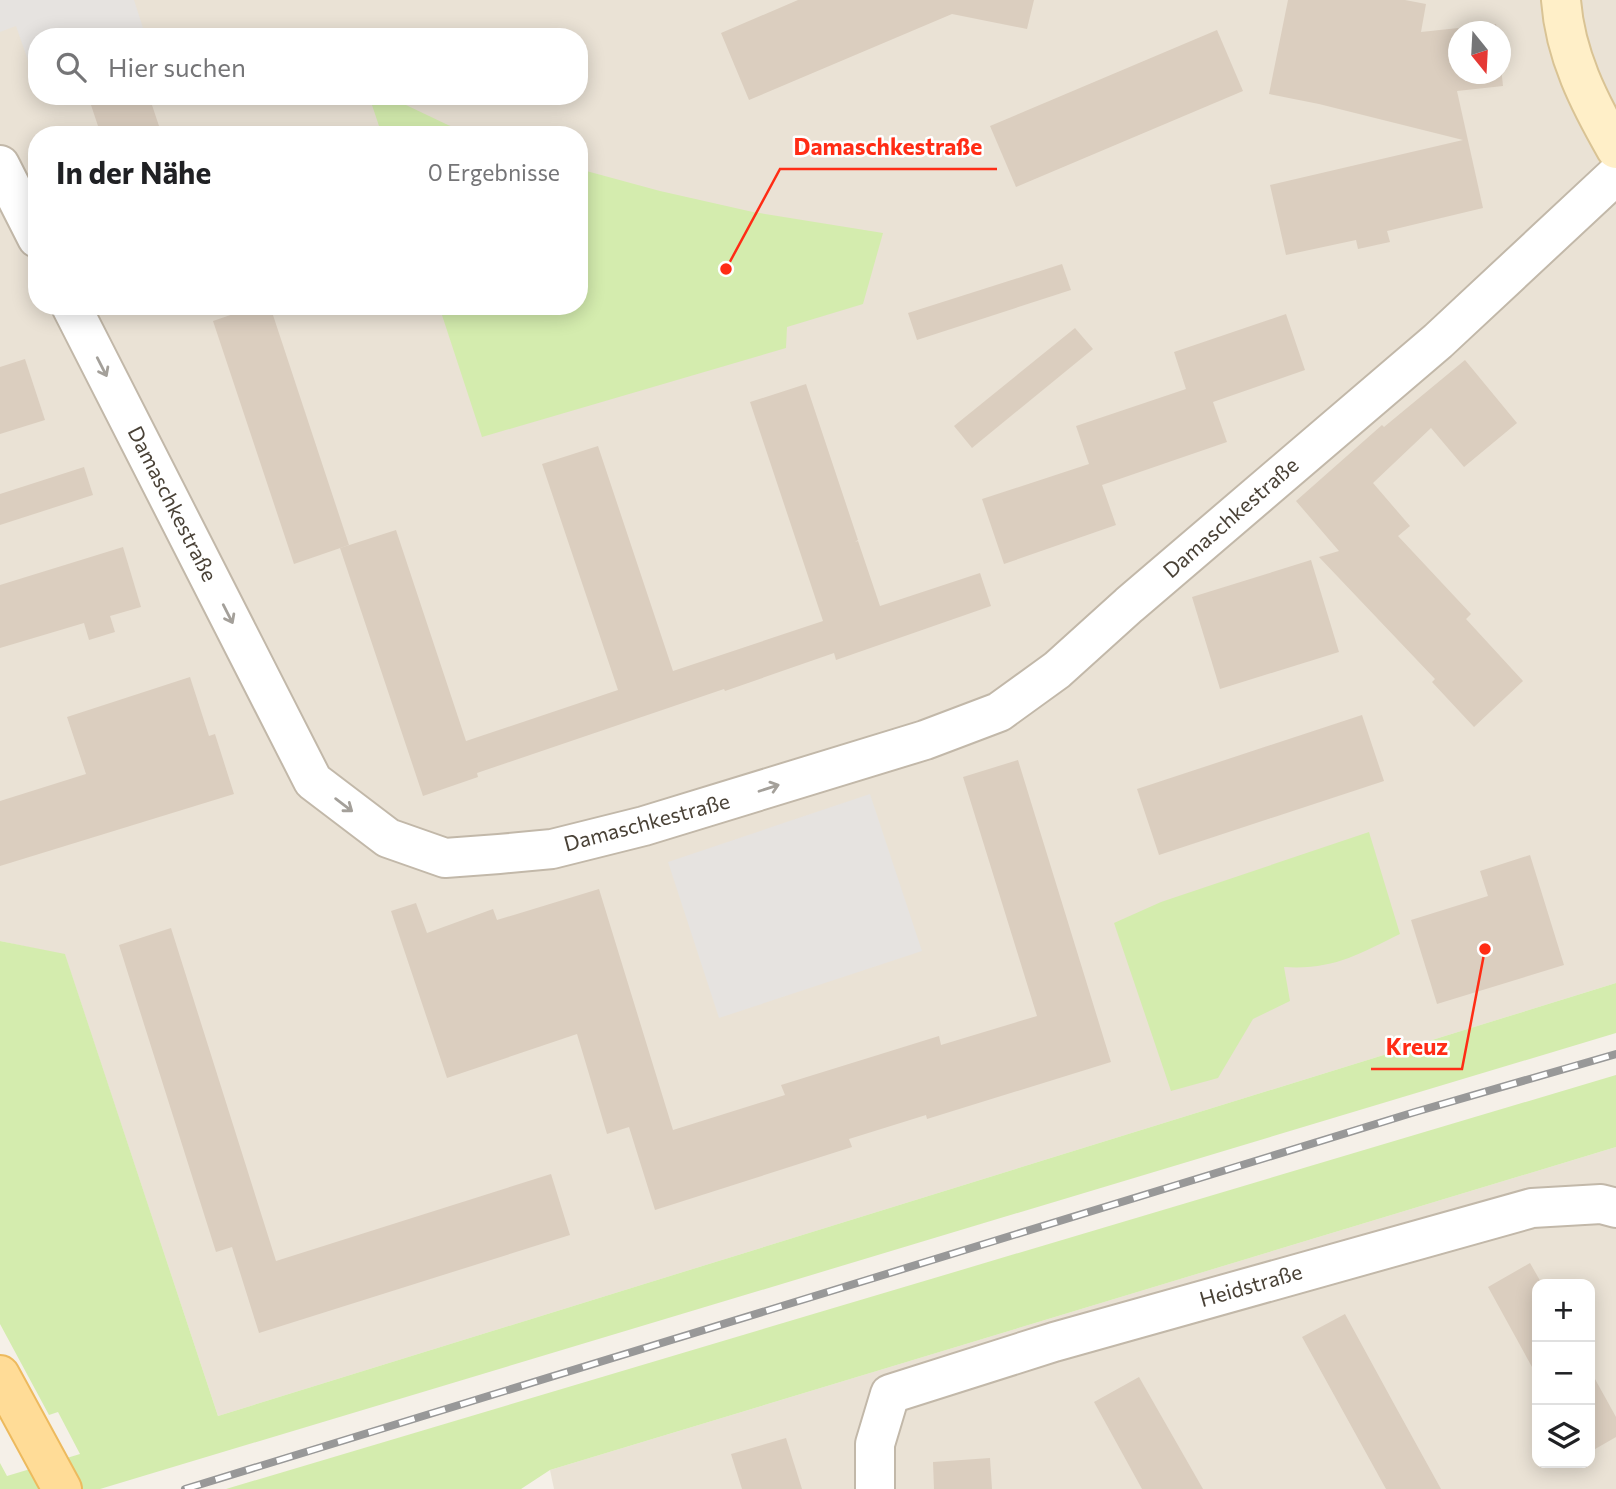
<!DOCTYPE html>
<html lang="de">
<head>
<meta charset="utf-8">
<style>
	body { margin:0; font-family:Commissioner,sans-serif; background:#f2f2f2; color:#202124 }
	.controls { position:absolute; right:21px; bottom:21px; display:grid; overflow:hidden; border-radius:14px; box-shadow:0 4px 18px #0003 }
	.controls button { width:63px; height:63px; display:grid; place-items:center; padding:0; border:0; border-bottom:2px solid #e0e0e0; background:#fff; color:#202124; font:35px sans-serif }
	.compass { position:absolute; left:1448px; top:21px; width:63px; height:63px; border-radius:50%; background:#fff; box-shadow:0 4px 18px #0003; rotate:162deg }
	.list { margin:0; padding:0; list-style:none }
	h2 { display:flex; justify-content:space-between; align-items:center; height:91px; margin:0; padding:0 28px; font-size:30px }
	h2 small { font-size:23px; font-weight:400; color:#757577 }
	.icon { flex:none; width:38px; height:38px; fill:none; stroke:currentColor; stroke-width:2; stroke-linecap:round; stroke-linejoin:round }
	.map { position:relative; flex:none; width:1616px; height:1489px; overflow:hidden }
	.search { position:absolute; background:#fff; box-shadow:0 4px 18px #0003; left:28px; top:28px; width:560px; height:77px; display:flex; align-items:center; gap:18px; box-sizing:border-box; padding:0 24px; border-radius:28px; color:#757577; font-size:26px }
	.panel { position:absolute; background:#fff; box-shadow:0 4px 18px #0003; left:28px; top:126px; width:560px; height:189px; border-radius:28px }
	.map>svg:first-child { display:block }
	.residential { fill:#eae2d5; fill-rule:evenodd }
	.green { fill:#d4ecae }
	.parking { fill:#e6e3e0 }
	.building { fill:#dbcebf }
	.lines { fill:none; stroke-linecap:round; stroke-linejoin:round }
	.street-casing { stroke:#c2b8a9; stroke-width:42 }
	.secondary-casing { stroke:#d9c394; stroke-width:42 }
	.primary-casing { stroke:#edba5e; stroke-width:42 }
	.street { stroke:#fff; stroke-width:38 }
	.secondary { stroke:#ffefc8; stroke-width:38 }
	.primary { stroke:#ffdc97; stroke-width:38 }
	.rail-casing { stroke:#989898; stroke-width:8 }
	.rail { stroke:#fff; stroke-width:5; stroke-dasharray:16; stroke-linecap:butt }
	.oneway { stroke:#a4a09a }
	.labels { text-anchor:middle; stroke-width:5; stroke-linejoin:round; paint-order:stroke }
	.street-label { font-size:21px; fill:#494136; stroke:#fff }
	.leader { fill:none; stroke:#ff2c15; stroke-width:2.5 }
	.callout-dot { fill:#ff2c15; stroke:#fff; stroke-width:2.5 }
	.callout-label { font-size:23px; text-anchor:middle; font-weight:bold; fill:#ff2c15; stroke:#fff; stroke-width:5; stroke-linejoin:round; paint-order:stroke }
</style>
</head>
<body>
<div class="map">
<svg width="1616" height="1489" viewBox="0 0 1616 1489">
	<rect width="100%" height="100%" fill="#f5f0e8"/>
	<g class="residential">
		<path d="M0 0H1616V983L218 1416 65 955 0 941ZM1458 32H1500V74H1458ZM37 37H579V96H37ZM37 135H579V306H37Z"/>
		<path d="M1616 1147V1489H554L550 1470ZM1537 1284H1590V1463H1537Z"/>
	</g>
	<g class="green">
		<path d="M369 96H387L448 125 475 135H382Z"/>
		<path d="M579 169 660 191 753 212 883 233 863 304 787 327 786 348 482 437 439 306H579Z"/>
		<path d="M1369 832 1400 934C1357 955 1333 970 1284 967L1290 1001 1253 1019 1218 1078 1171 1091 1114 923 1161 902Z"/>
		<path d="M0 941 65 954 218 1416 1616 983V1033L100 1489H0V1463L7 1476 80 1454 58 1412 49 1415 0 1324Z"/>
		<path d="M1616 1075V1147L550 1470 521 1489H226Z"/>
	</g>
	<g class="parking">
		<path d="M0 0H134L144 31 126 37H37V67L31 69 16 26 0 32Z"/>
		<path d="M870 794 922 951 719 1018 668 862Z"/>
	</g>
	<g class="building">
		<path d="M798 0H1034L1027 29 952 14 749 100 721 33Z"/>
		<path d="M1288 0H1405L1426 4 1421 32 1496 24 1497 32H1459V74H1501V67L1503 86 1457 91 1483 208 1387 231 1390 242 1358 249 1356 240 1286 255 1270 185 1463 140 1319 104 1269 94Z"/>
		<path d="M1217 30 1243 91 1016 187 990 126Z"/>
		<path d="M88 96H149L162 135H101Z"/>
		<path d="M1062 264 1071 290 917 340 908 313Z"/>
		<path d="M257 306H270L349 545 294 564 213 321Z"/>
		<path d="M1286 314 1305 370 1213 402 1227 442 1102 485 1116 525 1004 564 982 499 1089 464 1076 426 1186 389 1174 352Z"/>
		<path d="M1075 328 1093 349 972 448 954 426Z"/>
		<path d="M25 359 45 420 0 434V367Z"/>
		<path d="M1465 360 1517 423 1464 467 1431 428 1373 483 1410 526 1398 536 1471 614 1466 619 1523 681 1474 727 1432 682 1435 679 1319 557 1339 551 1296 501 1382 425 1384 427Z"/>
		<path d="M806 384 858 540 855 542 858 541 880 606 980 573 991 606 836 660 834 653 725 691 724 689 477 773 478 777 423 796 340 548 396 530 466 741 618 690 542 464 598 446 673 671 823 621 750 402Z"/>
		<path d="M84 467 93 495 0 525V494Z"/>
		<path d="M123 547 141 607 110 616 115 632 89 640 84 623 0 648V585Z"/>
		<path d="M1311 560 1339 652 1220 689 1192 597Z"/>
		<path d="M190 677 209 736 215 734 234 794 0 866V801L86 774 67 717Z"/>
		<path d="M1362 715 1384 781 1159 855 1137 789Z"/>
		<path d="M1018 760 1111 1062 927 1119 926 1115 849 1139 852 1147 655 1210 629 1127 607 1134 577 1034 447 1078 391 911 416 903 427 933 493 909 497 920 599 889 673 1130 785 1095 781 1085 939 1036 941 1045 1037 1016 963 777Z"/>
		<path d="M1530 855 1564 965 1437 1004 1411 920 1488 896 1480 871Z"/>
		<path d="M171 928 276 1261 551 1174 570 1235 259 1333 232 1247 216 1252 119 945Z"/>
		<path d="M1530 1263 1542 1284H1537V1376L1488 1287Z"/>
		<path d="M1345 1314 1393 1402 1441 1489H1386L1302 1337Z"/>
		<path d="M1590 1370 1616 1417V1437L1590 1452Z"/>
		<path d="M1139 1377 1203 1489H1142L1094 1402Z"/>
		<path d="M786 1438 802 1489H742L731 1454Z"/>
		<path d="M990 1458 992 1489H934L933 1462Z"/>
	</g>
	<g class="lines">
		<defs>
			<g id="street">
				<path d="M0 165 37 238"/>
				<path d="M71 306 313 781 388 838 445 858 499 854 552 849 644 826 925 740 999 712 1057 670 1129 605 1438 341 1616 175"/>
				<path d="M875 1489V1444L890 1394 1054 1342 1532 1208 1601 1204 1616 1208"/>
			</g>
			<path id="secondary" d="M1561 0C1565 55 1589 102 1616 149"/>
			<path id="primary" d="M0 1375 62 1489"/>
		</defs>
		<use href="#street" class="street-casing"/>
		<use href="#secondary" class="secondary-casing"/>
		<use href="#primary" class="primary-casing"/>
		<use href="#street" class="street"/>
		<use href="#secondary" class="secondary"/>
		<use href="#primary" class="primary"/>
		<defs>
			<path id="rail" d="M185 1489 1415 1112 1616 1054"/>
		</defs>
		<use href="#rail" class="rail-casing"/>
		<use href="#rail" class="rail"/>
	</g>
	<defs><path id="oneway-shaft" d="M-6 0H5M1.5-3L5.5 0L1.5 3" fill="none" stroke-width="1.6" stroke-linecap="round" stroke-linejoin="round" transform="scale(1.75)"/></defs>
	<g class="oneway">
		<use href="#oneway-shaft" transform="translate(102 367) rotate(63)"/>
		<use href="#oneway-shaft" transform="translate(228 614) rotate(63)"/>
		<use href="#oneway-shaft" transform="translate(769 788) rotate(-18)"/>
		<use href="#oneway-shaft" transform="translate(344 805) rotate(37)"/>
	</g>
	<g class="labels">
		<g class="street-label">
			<text transform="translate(172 504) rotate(63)" y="7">Damaschkestraße</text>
			<text transform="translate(1231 518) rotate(-41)" y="7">Damaschkestraße</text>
			<text transform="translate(647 823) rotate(-15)" y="7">Damaschkestraße</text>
			<text transform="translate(1251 1286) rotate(-16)" y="7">Heidstraße</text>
		</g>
	</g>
	<path class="leader" d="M726 269L780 169H997M1485 949L1462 1069H1371"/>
	<g class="callout-dot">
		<circle cx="726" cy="269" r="7"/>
		<circle cx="1485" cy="949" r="7"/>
	</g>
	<g class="callout-label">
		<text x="888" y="155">Damaschkestraße</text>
		<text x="1417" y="1055">Kreuz</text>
	</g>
</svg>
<div class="controls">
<button>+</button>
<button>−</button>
<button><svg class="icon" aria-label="layers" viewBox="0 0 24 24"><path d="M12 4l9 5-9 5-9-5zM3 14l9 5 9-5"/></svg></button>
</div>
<svg class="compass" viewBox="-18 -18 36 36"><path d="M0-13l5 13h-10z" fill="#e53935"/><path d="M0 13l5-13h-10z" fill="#757577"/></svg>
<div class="search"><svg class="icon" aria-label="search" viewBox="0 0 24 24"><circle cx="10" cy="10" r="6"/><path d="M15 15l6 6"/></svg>Hier suchen</div>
<section class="panel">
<h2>In der Nähe<small>0 Ergebnisse</small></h2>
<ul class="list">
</ul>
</section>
</div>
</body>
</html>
